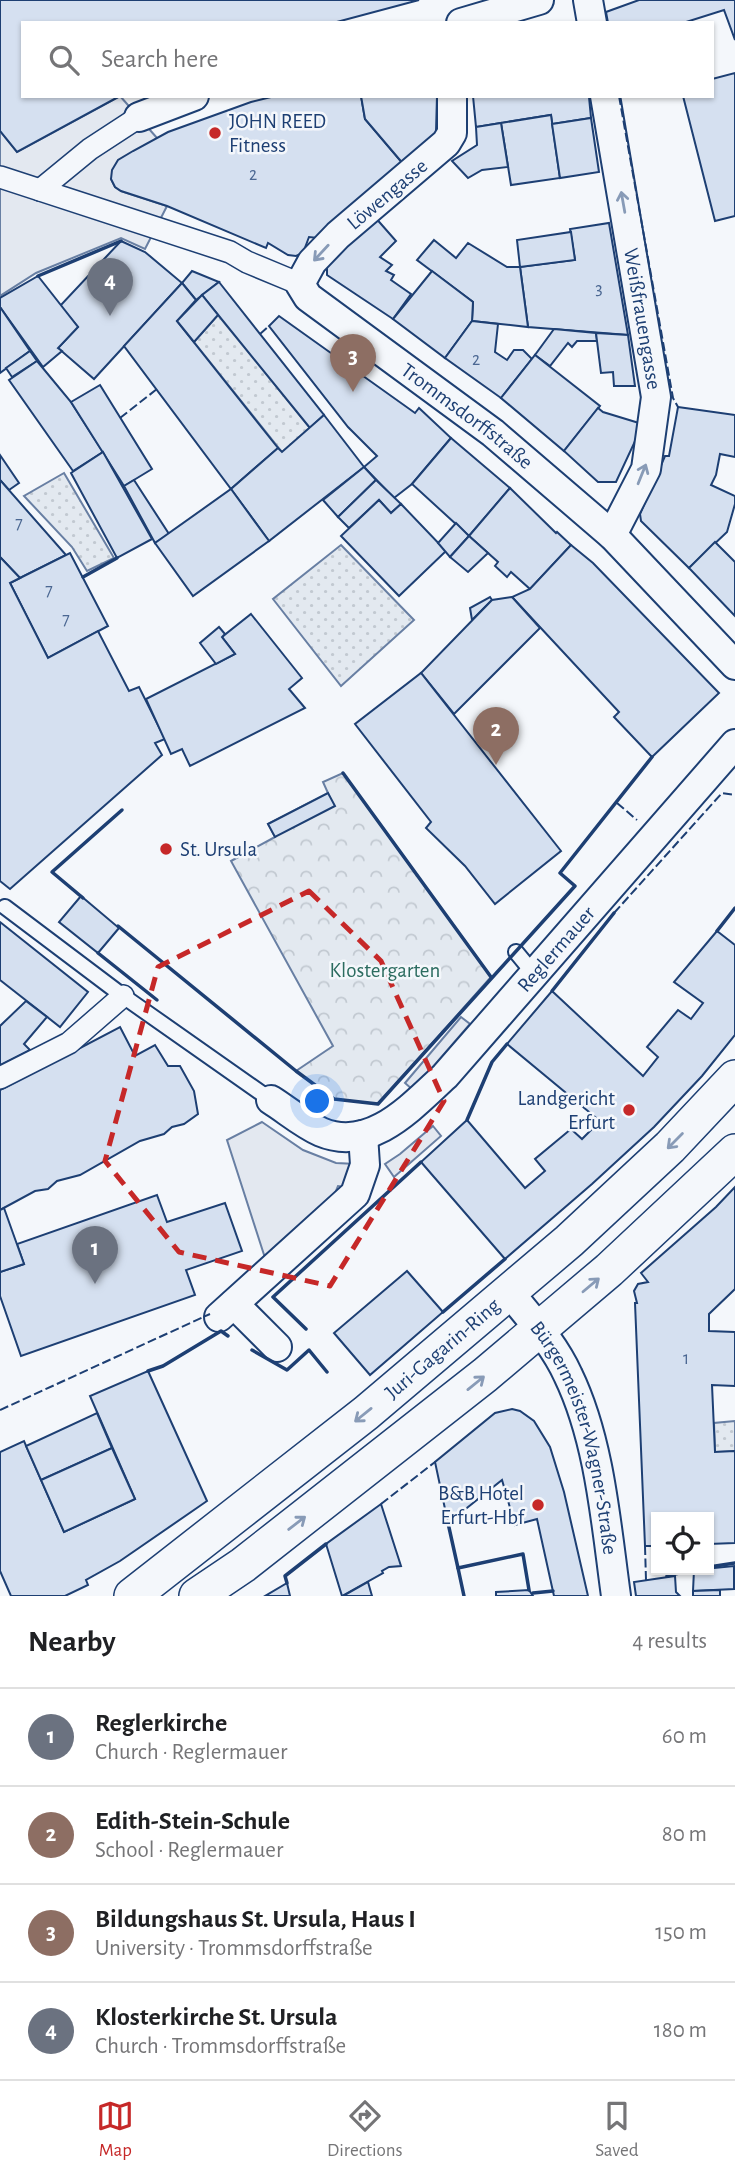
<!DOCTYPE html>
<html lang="en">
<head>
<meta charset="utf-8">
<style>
	body { margin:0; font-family:"Alegreya Sans",sans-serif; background:#f6f6f6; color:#202124 }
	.controls { position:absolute; right:21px; bottom:21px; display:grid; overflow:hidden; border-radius:0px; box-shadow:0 2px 5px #0004 }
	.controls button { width:63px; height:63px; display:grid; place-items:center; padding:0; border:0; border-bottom:2px solid #e0e0e0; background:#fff; color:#202124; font:35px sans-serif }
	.you { position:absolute; left:318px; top:1102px; width:24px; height:24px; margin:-18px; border:5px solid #fff; border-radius:50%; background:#1a73e8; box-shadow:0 0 0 10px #1a73e833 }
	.badge { display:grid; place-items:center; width:46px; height:46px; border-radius:50%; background:#c62828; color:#fff; font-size:23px; font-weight:700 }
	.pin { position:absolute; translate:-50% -58px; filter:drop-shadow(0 2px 4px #0008) }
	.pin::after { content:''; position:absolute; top:37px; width:24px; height:21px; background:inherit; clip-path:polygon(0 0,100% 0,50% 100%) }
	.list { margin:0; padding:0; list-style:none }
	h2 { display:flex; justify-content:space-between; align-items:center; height:91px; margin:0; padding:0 28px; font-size:30px }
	h2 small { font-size:23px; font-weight:400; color:#757577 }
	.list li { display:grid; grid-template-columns:46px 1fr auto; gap:21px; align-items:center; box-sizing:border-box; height:98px; padding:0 28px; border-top:2px solid #e0e0e0 }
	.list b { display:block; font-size:26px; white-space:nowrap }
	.list p { margin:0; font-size:23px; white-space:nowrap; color:#757577 }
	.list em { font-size:23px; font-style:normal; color:#757577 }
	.icon { flex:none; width:38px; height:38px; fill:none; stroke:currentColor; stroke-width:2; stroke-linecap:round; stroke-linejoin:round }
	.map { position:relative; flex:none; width:735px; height:1596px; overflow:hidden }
	.search { position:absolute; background:#fff; box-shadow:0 2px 5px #0004; left:21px; right:21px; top:21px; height:77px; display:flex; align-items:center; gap:18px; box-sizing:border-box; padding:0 24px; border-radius:0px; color:#757577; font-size:26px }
	.sheet { height:483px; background:#fff }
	nav { display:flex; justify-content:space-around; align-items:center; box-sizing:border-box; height:98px; border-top:2px solid #e0e0e0; background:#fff; font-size:19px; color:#757577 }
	nav a { display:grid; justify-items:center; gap:4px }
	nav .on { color:#c62828 }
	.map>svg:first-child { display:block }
	.grass { fill:url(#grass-dots); stroke:#687fa3; stroke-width:2 }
	.park { fill:url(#park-crowns); stroke:#687fa3; stroke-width:2 }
	.parking { fill:#e3e8f0; stroke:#687fa3; stroke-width:2 }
	.building { fill:#d5e0f0; stroke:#1d3f73; stroke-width:2 }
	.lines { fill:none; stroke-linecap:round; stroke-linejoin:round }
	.service-casing { stroke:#1d3f73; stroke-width:18 }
	.pedestrian-casing { stroke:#1d3f73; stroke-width:24 }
	.minor-casing { stroke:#1d3f73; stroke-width:32 }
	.tertiary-casing { stroke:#1d3f73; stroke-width:38 }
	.service { stroke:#f4f7fb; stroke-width:14 }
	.pedestrian { stroke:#f4f7fb; stroke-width:21 }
	.minor { stroke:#f4f7fb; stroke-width:28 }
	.tertiary { stroke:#f4f7fb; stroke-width:35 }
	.fence { stroke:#1d3f73; stroke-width:2; stroke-dasharray:9 3.5; stroke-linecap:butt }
	.wall { stroke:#1d3f73; stroke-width:3.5 }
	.oneway { stroke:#889bb7 }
	.marked { fill:none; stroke:#c62828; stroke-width:5; stroke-dasharray:14 9; stroke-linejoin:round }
	.poi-dot { fill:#c62828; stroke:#f4f7fb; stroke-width:2.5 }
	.labels { text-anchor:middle; stroke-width:5; stroke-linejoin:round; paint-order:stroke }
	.number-label { font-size:18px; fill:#4b6792 }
	.poi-label { font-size:21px; fill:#1d3f73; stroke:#f4f7fb; text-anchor:start }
	.street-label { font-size:21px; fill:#1d3f73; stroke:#f4f7fb }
	.park-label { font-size:21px; fill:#2c6c60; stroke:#f4f7fb }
</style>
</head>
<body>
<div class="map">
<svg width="735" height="1596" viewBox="0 0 735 1596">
	<defs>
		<pattern id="grass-dots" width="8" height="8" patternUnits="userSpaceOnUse" patternTransform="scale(1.75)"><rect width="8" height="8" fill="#e3e9f0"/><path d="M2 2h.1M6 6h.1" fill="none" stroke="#c2c9d1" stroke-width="1.8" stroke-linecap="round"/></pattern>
		<pattern id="park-crowns" width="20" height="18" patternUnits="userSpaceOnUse" patternTransform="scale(1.75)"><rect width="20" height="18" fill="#e3e9f0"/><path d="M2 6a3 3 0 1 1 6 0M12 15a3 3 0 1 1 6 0" fill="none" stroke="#c2c9d1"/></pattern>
	</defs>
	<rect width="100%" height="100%" fill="#f4f7fb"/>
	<g class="grass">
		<path d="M218 315 310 428 282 452 194 342Z"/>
		<path d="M64 473 114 558 87 571 72 547 24 496Z"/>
		<path d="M341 545 414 620 341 686 273 599Z"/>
		<path d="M735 1421V1451L715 1452 714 1423Z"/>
	</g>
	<path class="park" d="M343 773 491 977 378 1104 334 1099 296 1071 333 1046 231 861 275 837 268 824 328 793 323 782Z"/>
	<g class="parking">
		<path d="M120 96 157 138 111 179 115 187 121 191 167 206 145 249 121 238 36 273 0 296V131L17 152Z"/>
		<path d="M461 1017 470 1024 413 1090 405 1083Z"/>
		<path d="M262 1122 303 1150 336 1163 356 1164 354 1188 338 1186 327 1212 267 1264 227 1140Z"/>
		<path d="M433 1126 441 1136 394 1177 385 1164 400 1154Z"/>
	</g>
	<g class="building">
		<path d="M0 0H419L333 23H23V96H120L17 152 0 131Z"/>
		<path d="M639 0H735V40L724 10 683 23H608L606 12Z"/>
		<path d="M735 73V216L715 221 683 96H712V79Z"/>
		<path d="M275 96H361L365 119 405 166 318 238 309 237 303 253 296 256 288 255 268 243 266 248 167 206 121 191 115 187 111 179 112 170 118 160 133 151 168 132 251 102Z"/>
		<path d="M361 96H437L436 132 430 146 405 166 365 119Z"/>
		<path d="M473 96 589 97 591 118 552 124 551 115 476 127Z"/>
		<path d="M551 115 560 178 511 185 501 123Z"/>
		<path d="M591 118 599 172 560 178 552 124Z"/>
		<path d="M501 123 508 167 482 170 468 178 452 161 477 145 476 127Z"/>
		<path d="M374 216 396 241 380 257 392 265 386 271 394 275 391 280 411 294 393 319 327 275V266Z"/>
		<path d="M609 223 628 335 528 327 520 267 575 260 570 229Z"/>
		<path d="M571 232 575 260 520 267 517 240Z"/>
		<path d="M434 240 456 258 468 243 507 267H520L528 327 472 321 473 302 417 260Z"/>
		<path d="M121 241 145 252 182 283 94 379 58 348 78 327 60 306Z"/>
		<path d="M192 271 219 282 196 300 182 283Z"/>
		<path d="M432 271 473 302 472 321 445 358 393 319Z"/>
		<path d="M38 276 78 327 58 348 62 351 43 367 0 307V298Z"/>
		<path d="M219 282 324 415 310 428 202 295Z"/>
		<path d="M182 283 196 300 177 321 278 448 231 489 124 346Z"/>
		<path d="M202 295 218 315 194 342 177 321Z"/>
		<path d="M0 307 30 351 0 373Z"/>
		<path d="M279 316 415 413 419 408 451 438 412 484 394 498 364 467 377 456 348 427 269 326Z"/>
		<path d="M472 321 498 324 495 352 507 360 514 350H523L532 359 501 398 445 358Z"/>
		<path d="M554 329 596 333 597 341H577L572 347 568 343 550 366 535 355Z"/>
		<path d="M596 333 628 335 635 386H614L613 372 601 373Z"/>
		<path d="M30 351 37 361 12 377 6 368Z"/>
		<path d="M535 355 600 406 564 451 501 398Z"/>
		<path d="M37 361 71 402 103 452 73 471 9 380Z"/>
		<path d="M100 385 152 469 124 486 71 402Z"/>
		<path d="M678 407 735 415V457L720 454 716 475 711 485 735 496V504L727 532 689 568 641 521 640 514 665 456H669Z"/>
		<path d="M598 408 603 412 639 423 637 437 616 482H598L564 451Z"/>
		<path d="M324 415 364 467 269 541 231 489 278 448 282 452Z"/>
		<path d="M451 438 510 488 469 536 412 484Z"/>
		<path d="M103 452 152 539 117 558 71 473Z"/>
		<path d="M0 455 19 483 9 490 0 480Z"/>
		<path d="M364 467 376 480 338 517 323 500Z"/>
		<path d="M0 480 66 555 20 578 0 557Z"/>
		<path d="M134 480 169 534 155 543 124 486Z"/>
		<path d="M376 480 401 504 391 513 379 500 349 528 338 517Z"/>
		<path d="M510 488 556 533 557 532 571 545 530 589 511 572 507 577 495 566 498 562 469 536Z"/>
		<path d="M231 489 269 541 193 596 155 543Z"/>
		<path d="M379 500 391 513 401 504 446 551 399 596 341 536Z"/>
		<path d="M456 523 469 536 450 557 438 543Z"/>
		<path d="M469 536 488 553 468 572 450 557Z"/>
		<path d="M715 542 735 562V616L689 568Z"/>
		<path d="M571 545 593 563 719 693 652 757 614 717 619 712 512 597 530 589Z"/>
		<path d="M70 553 108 626 48 658 10 583Z"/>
		<path d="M0 557 20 578 10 583 48 658 98 631 129 691 139 687 165 739 155 743 162 755 10 889 0 881Z"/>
		<path d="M490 597 492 600 472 620 470 608Z"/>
		<path d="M512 597 540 628 454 714 421 673 492 600Z"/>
		<path d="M251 614 302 678 289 689 305 708 190 766 182 749 171 754 146 699 235 654 222 637Z"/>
		<path d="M219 627 225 634 222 637 235 654 216 664 200 643Z"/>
		<path d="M421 673 561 851 495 904 465 866 426 828 431 822 355 724Z"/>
		<path d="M328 793 335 806 275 837 268 824Z"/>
		<path d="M81 896 119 928 98 953 59 922Z"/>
		<path d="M0 922 88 992 60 1027 0 980Z"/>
		<path d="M717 931 735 945V1035L702 1076 654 1127 592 1184 505 1259 421 1162 467 1120 525 1188 545 1171 535 1159 571 1129 582 1139 600 1121 507 1044 552 991 643 1076 658 1057 647 1047 678 1010 691 1019 703 1003 674 982Z"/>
		<path d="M26 1001 47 1017 24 1044 30 1050 0 1065V1026Z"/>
		<path d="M120 1027 135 1056 155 1045 168 1066H180L194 1091 198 1114 184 1124 172 1127 164 1134 140 1141 80 1175 57 1181 48 1189 35 1191 0 1210V1090Z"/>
		<path d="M735 1187V1289L709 1314V1331L735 1332V1386L712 1385 715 1452 735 1451V1543L709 1544V1517H656V1546H645L635 1303H637L634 1291 638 1284 648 1282 641 1273 716 1207Z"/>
		<path d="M157 1195 167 1222 225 1203 242 1251 186 1270 195 1295 21 1356 0 1296V1272L24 1264 17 1244Z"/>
		<path d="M4 1208 24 1264 0 1272V1210Z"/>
		<path d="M407 1271 443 1312 370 1375 334 1333Z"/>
		<path d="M148 1371 207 1501 120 1561 86 1580 88 1585 65 1596H11L0 1571V1452L24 1441 64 1532 135 1499 90 1396Z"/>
		<path d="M512 1409 520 1411 534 1421 550 1447 564 1492 588 1596H554L537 1519 515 1525 502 1480 448 1523 435 1462 495 1413Z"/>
		<path d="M97 1413 112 1448 41 1480 26 1446Z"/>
		<path d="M112 1448 135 1499 64 1532 41 1480Z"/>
		<path d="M381 1504 401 1566 389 1567 382 1571 383 1573 342 1596 326 1544Z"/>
		<path d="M734 1566V1589L693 1591 694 1570Z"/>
		<path d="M675 1576 676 1592 680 1596H636L634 1582Z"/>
		<path d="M368 1582 372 1596H343Z"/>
		<path d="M287 1583 290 1596H265Z"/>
		<path d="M529 1590 533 1596H496V1592Z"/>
		<path d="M720 1590V1596H693V1591Z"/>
	</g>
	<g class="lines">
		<defs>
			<g id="service">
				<path d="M5 907 123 996 271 1100"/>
				<path d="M516 952 535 975"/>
			</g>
			<g id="pedestrian">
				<path d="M0 177 230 252 247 262 300 284"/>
				<path d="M40 190 90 149 139 117"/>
				<path d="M0 1078 69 1043 123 996"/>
			</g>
			<g id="minor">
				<path d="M588 0 592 23"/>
				<path d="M461 23 539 0"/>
				<path id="s1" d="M452 96V133L446 143 338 235 312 262 300 284 308 297 493 433 612 535 735 665"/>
				<path id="s2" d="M605 96 656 397 646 469 612 535"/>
				<path d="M139 117 194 96"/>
				<path id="s3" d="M271 1100C287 1110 303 1124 321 1132 371 1153 412 1106 445 1076L735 744"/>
				<path id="s4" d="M509 1292C530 1318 554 1344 568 1375 600 1441 606 1524 616 1596"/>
				<path d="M234 1304 277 1347"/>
				<path d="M219 1317 355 1194 365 1165 363 1135"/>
			</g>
			<g id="tertiary">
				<path id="s5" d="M132 1596 366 1413 569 1241 670 1147 735 1078"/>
				<path d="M197 1596 243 1565 485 1375 609 1270 735 1152"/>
			</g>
		</defs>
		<use href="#service" class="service-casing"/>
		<use href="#pedestrian" class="pedestrian-casing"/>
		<use href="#minor" class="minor-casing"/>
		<use href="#tertiary" class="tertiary-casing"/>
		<use href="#service" class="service"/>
		<use href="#pedestrian" class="pedestrian"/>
		<use href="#minor" class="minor"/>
		<use href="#tertiary" class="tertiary"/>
		<g class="fence">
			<path d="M619 96 673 398 678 407"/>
			<path d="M260 334 269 326"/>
			<path d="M120 418 157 389"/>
			<path d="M617 803 637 820"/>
			<path d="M614 913 722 793 735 795"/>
			<path d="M0 1410 210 1314"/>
			<path d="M381 1504 435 1462"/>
			<path d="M645 1546 646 1580"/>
		</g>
		<g class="wall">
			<path d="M38 276 121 241"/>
			<path d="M83 577 117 558"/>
			<path d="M343 773 491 977"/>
			<path d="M83 898 52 872 122 810"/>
			<path d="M118 926 296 1071 334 1099 378 1104 575 886 560 873 652 757"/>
			<path d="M717 931 735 908"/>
			<path d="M98 953 157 1000"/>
			<path d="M552 991 614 913"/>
			<path d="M467 1120 492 1062 507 1044"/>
			<path d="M443 1312 505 1259"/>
			<path d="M306 1329 273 1297 421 1162"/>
			<path d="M252 1350 287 1370 309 1350 327 1372"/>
			<path d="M148 1371 163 1366 221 1331 228 1336"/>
			<path d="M448 1523 458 1568 523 1554 529 1590"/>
			<path d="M709 1567 735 1563"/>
			<path d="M458 1568 464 1596"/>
			<path d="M667 1576 691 1570"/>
			<path d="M287 1583 285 1576 326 1544"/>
			<path d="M533 1593 553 1591"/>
		</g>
	</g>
	<defs><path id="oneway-shaft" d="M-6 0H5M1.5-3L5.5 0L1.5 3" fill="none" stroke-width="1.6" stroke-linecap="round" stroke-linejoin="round" transform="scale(1.75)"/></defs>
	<g class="oneway">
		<use href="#oneway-shaft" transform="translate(623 202) rotate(-100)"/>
		<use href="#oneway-shaft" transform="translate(321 253) rotate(133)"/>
		<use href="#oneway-shaft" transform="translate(642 474) rotate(-68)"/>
		<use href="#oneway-shaft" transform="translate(675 1141) rotate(135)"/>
		<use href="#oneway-shaft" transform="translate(591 1285) rotate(-40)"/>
		<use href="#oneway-shaft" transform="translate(476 1383) rotate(-39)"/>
		<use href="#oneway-shaft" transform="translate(363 1415) rotate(141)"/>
		<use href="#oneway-shaft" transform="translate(297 1523) rotate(-38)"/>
	</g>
	<path class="marked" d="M309 891 381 961 444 1101 330 1286 179 1252 105 1161 158 967Z"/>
	<g class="poi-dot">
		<circle cx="215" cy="133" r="7"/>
		<circle cx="166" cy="849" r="7"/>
		<circle cx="629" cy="1110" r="7"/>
		<circle cx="538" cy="1505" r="7"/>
	</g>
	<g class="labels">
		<g class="number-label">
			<text x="253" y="180">2</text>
			<text x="599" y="294">3</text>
			<text x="476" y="365">2</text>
			<text x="19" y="529">7</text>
			<text x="49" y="596">7</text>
			<text x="66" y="625">7</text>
			<text x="686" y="1364">1</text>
		</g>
		<g class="poi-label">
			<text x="229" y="128">JOHN REED<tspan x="229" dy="24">Fitness</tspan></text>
			<text x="180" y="856">St. Ursula</text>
			<text x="615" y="1105" text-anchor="end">Landgericht<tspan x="615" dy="24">Erfurt</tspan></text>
			<text x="524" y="1500" text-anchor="end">B&amp;B Hotel<tspan x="524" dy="24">Erfurt-Hbf</tspan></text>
		</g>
		<g class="street-label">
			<text transform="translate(387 194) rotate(-40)" y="7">Löwengasse</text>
			<text dy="7" stroke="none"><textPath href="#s2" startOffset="226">Weißfrauengasse</textPath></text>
			<text dy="7" stroke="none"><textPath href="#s1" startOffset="467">Trommsdorffstraße</textPath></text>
			<text dy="7" stroke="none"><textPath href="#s3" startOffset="373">Reglermauer</textPath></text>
			<text dy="7" stroke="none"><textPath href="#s5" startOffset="397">Juri-Gagarin-Ring</textPath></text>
			<text dy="7" stroke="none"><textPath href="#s4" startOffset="164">Bürgermeister-Wagner-Straße</textPath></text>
		</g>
		<g class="park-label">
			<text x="385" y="977">Klostergarten</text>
		</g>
	</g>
</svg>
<div class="controls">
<button><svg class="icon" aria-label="locate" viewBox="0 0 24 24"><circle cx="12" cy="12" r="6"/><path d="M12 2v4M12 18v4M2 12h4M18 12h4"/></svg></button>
</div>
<div class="you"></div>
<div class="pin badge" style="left:95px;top:1284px;background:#6b7280">1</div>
<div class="pin badge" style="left:496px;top:765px;background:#8d6e63">2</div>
<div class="pin badge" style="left:353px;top:392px;background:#8d6e63">3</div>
<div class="pin badge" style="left:110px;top:316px;background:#6b7280">4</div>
<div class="search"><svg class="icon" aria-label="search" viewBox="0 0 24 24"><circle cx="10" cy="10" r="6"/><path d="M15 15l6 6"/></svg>Search here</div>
</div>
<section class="sheet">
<h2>Nearby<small>4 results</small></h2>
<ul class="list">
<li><span class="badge" style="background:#6b7280">1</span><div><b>Reglerkirche</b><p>Church · Reglermauer</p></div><em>60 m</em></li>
<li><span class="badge" style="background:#8d6e63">2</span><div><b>Edith-Stein-Schule</b><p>School · Reglermauer</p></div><em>80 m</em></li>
<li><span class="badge" style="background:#8d6e63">3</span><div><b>Bildungshaus St. Ursula, Haus I</b><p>University · Trommsdorffstraße</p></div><em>150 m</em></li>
<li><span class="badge" style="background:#6b7280">4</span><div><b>Klosterkirche St. Ursula</b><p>Church · Trommsdorffstraße</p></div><em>180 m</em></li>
</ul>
</section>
<nav>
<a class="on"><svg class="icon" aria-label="map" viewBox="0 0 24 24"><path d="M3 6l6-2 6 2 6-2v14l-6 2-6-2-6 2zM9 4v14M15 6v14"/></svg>Map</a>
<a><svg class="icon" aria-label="directions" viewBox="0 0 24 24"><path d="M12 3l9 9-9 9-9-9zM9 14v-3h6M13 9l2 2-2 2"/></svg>Directions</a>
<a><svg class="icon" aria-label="saved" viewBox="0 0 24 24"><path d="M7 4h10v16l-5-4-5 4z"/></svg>Saved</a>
</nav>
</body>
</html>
